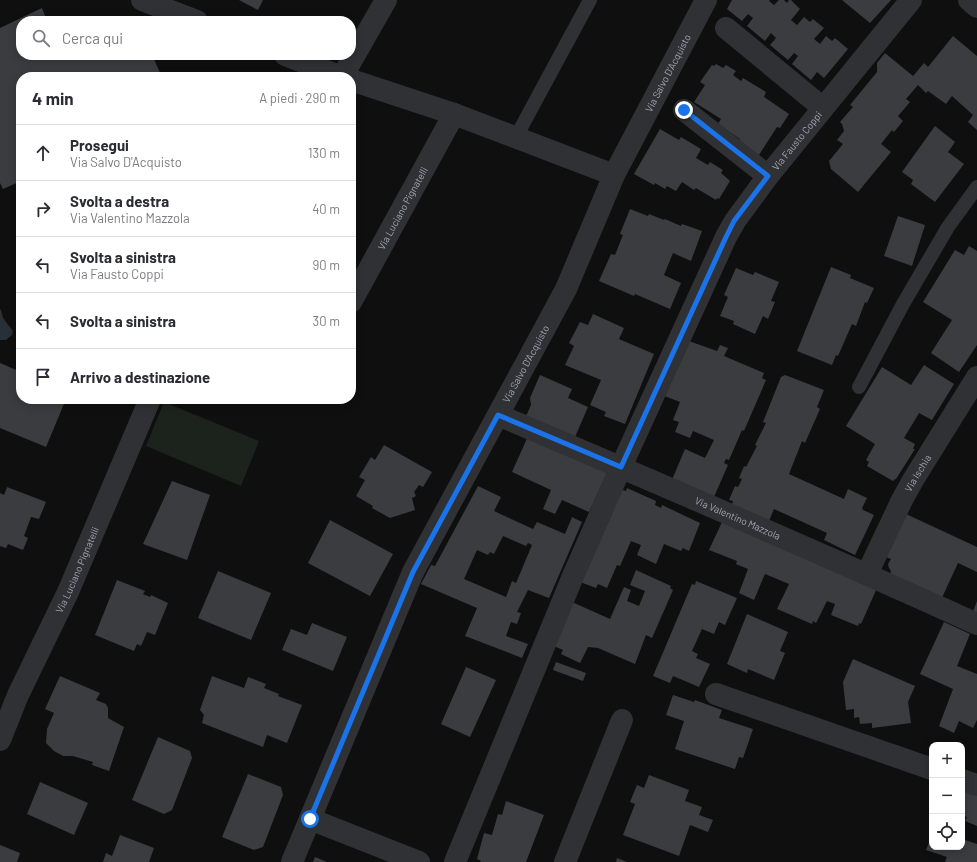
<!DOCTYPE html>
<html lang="it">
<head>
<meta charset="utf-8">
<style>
	body { margin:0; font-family:Barlow,sans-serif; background:#f2f2f3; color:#2b2b33 }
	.controls { position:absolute; right:12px; bottom:12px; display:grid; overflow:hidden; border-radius:8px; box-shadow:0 2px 10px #0003 }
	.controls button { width:36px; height:36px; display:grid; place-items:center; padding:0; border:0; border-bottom:1px solid #e1e1e2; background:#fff; color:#2b2b33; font:20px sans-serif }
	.stop { position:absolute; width:12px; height:12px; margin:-9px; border:3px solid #1a73e8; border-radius:50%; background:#fff }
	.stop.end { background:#1a73e8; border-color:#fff; box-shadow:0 1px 4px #0008 }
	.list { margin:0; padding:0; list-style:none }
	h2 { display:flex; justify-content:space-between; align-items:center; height:52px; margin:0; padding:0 16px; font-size:17px }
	h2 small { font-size:13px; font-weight:400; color:#7c7c81 }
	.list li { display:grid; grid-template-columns:26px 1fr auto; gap:12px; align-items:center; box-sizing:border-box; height:56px; padding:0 16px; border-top:1px solid #e1e1e2 }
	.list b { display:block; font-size:15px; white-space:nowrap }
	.list p { margin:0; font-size:13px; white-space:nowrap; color:#7c7c81 }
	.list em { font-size:13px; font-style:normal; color:#7c7c81 }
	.icon { flex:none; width:22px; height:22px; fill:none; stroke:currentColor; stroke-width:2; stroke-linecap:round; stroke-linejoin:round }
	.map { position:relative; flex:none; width:977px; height:862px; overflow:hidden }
	.search { position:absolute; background:#fff; box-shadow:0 2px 10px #0003; left:16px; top:16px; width:340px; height:44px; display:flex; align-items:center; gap:10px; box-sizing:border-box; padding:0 14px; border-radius:16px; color:#7c7c81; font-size:15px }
	.panel { position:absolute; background:#fff; box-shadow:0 2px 10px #0003; left:16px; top:72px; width:340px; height:332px; border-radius:16px }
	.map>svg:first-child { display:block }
	.green { fill:#1b231c }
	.water { fill:#273036 }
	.building { fill:#3b3c40; fill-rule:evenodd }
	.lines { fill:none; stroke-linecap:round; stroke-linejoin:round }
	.service { stroke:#303135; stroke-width:14 }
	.minor { stroke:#303135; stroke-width:22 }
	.route { stroke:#1a73e8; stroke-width:5 }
	.labels { text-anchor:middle; stroke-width:3.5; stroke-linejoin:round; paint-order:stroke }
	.street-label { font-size:10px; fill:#9fa5b2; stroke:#0a0a0b }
</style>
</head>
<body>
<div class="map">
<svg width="977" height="862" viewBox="0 0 977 862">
	<rect width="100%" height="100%" fill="#0f0f10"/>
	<path class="green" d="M164 402 259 441 241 486 146 446Z"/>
	<path class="water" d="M0 309 1 310 3 318 13 331 12 335 6 340H0Z"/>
	<g class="building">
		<path d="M239 0H263L258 10Z"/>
		<path d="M732 0H770L769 1 774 5 779 0H784L787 3 789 0H791L800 9 791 20 797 25 804 17 810 22 813 19 824 28 814 39 820 44 826 36 832 41 835 38 848 49 824 78 817 72 811 80 792 64 798 56 794 53 788 60 770 45 776 38 771 33 765 41 747 26 753 18 748 14 742 21 727 9Z"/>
		<path d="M842 0H891L870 23Z"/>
		<path d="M42 8 47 21H21V55H122L124 59 133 55H152L162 77H21V181L3 189 0 183V28Z"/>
		<path d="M953 36 977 56V130L968 122 973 115 952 96 946 104 928 91 926 93 918 85 906 99 910 102 898 116 903 121 894 132 892 130 881 144 891 152 858 192 831 169 829 161 843 144 837 140 844 131 842 124 840 122 853 107 850 105 877 72V63L885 53 913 76 924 63 928 67Z"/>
		<path d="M716 64 723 68 726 65 736 71 733 75 741 81 743 78 766 92 764 97 789 114 780 128 777 127 759 155 738 142 740 139 718 124 721 119 694 102 705 85 700 82 712 65 714 66Z"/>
		<path d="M935 126 955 142 948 152 964 164 935 202 911 184 913 180 902 172Z"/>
		<path d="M660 129 679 140 681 137 701 149 696 158 708 165 710 162 723 170 721 173 730 181 719 199 717 198 716 200 696 188 694 190 682 182 676 191 667 186 665 189 655 183 654 185 634 174Z"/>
		<path d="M630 209 648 216 649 214 664 220 665 219 681 226 682 224 702 231 691 261 673 253 664 275 681 283 670 309 635 294 634 296 599 281 611 254 615 255 623 235 620 234Z"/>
		<path d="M898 216 925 225 912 266 884 256Z"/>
		<path d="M969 246 977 251V345L959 372 931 353 952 320 923 302 955 250 964 255Z"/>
		<path d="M831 267 851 275 850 278 874 288 867 303 865 302 856 326 852 324 838 356 836 355 832 365 797 351Z"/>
		<path d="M736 268 753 275 755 272 779 282 771 301 775 302 768 319 763 316 755 334 733 324 734 321 720 316 728 297 724 295Z"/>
		<path d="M593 314 624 328 619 339 654 354 625 424 604 416 606 412 590 405 601 380 565 365 574 346 569 343 580 322 588 325Z"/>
		<path d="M686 340 717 351 720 345 728 348 724 356 764 373 762 378 766 380 744 431 742 430 729 460 726 459 724 463 728 465 714 497 671 482 685 449 705 458 714 440 693 431 690 438 675 432 679 422 673 420 680 402 662 395Z"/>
		<path d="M0 363 21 372V399H66L46 447 0 428Z"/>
		<path d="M924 365 954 384 932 420 919 413 904 438 915 444 913 449H915L896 479H895L893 481 867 466 869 462 866 460 875 444 846 426 882 367 911 385Z"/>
		<path d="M540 375 572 389 568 398 588 407 575 437 525 415 527 414 531 405 530 398Z"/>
		<path d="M785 375 824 390 817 407 820 409 805 443 802 441 789 474 844 499 848 489 867 498 862 508 863 510 874 515 855 555 824 540 827 533 774 509 769 521 732 505 733 501 729 500 735 486 738 487 742 479 739 478 744 466 746 467 757 446 755 445 766 423 763 422 781 377Z"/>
		<path d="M529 434 608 471 589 512 562 500 555 514 543 509 551 490 512 472Z"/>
		<path d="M384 445 432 472 423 487 419 485 414 492 416 496 412 498 415 510 390 518 372 508 373 506 356 496 365 480 359 477 371 457 375 460Z"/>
		<path d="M172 481 210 495 187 560 143 544Z"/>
		<path d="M478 486 501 497 494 511 533 529 537 522 565 534 572 517 582 522 549 598 528 590 517 612 521 613 517 624 511 622 506 636 528 644 522 658 465 636 477 608 421 584 431 565 435 566ZM503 536 526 546 528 543 532 545 516 583 512 581 506 597 464 579 477 550 488 555 490 552 494 554Z"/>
		<path d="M7 487 46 502 39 519 31 517 24 536 28 538 23 550 8 544 6 548 0 546V493L4 495Z"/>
		<path d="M627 488 656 501 655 505 661 508 662 505 700 523 689 551 683 548 681 551 664 544 656 564 637 555 641 545 631 541 620 566 617 565 607 588 598 584 596 588 580 582 620 489 626 491Z"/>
		<path d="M906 514 977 547V572L958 563 940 602 890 575 891 571 889 568 888 564 891 559 886 557Z"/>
		<path d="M330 520 393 554 370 596 308 563Z"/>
		<path d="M723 520 877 588 861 624 859 623 858 626 831 615 835 604 827 601 816 623 813 621 812 624 777 609 789 584 765 574 754 600 739 593 748 569 736 564 737 561 709 550Z"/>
		<path d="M636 570 671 586 670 588 673 590 652 638 646 635 635 664 598 648 588 647 580 663 561 654 563 650 549 644 572 602 610 619 624 587 631 590 627 601 639 606 645 591 630 585Z"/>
		<path d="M218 571 271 593 251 640 198 618Z"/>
		<path d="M117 580 145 591 143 594 150 597 151 595 168 603 155 635 147 632 141 646 137 644 134 651 95 635Z"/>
		<path d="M696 581 737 598 725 625 719 622 714 634 702 629 692 651 698 654 696 658 710 664 699 687 673 676 670 683 653 676 692 584 695 585Z"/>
		<path d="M977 601V616L972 614Z"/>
		<path d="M747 614 788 632 780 651 785 653 774 680 748 669 747 673 727 664Z"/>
		<path d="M944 622 970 634 957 666 977 674V720L973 728 959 721 954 733 939 726 953 689 920 674Z"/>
		<path d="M312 623 347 637 333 671 282 650 291 629 307 635Z"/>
		<path d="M853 659 915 686 908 702 911 723 872 728V723L860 724 859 717 854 718V709L846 710 843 682Z"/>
		<path d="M556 662 586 673 583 681 553 670Z"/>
		<path d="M466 667 496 680 470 737 441 724Z"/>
		<path d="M60 676 100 693 96 700 106 704 108 708V718L124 727 109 771 92 765 93 762 73 756H63L54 751 46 743 47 729 54 713 45 709Z"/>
		<path d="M212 676 244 688 248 677 266 684 264 688 279 694 278 696 302 705 287 743 267 735 263 747 202 723 204 715 200 710Z"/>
		<path d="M673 695 694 702 695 700 722 710 719 718 753 729 743 758 739 757 735 769 675 749 684 721 666 715Z"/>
		<path d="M158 737 190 751 192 758 172 810 164 814 132 800Z"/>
		<path d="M248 774 281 787 283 795 263 847 254 850 222 837Z"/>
		<path d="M649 775 689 790 685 801 702 807 699 815 713 820 708 832 690 825 679 856 623 835 635 804 630 802 637 785 644 788Z"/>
		<path d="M40 782 88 803 74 835 27 814Z"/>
		<path d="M962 790 977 791V826L965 821 967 817 962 815Z"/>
		<path d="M506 801 544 815 526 862H480L481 861 477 859 484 833 492 835 498 814 502 815Z"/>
		<path d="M120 835 154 848 149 862H103L106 853 112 856Z"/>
		<path d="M932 835V847H962V839L977 844V862H945L947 857 926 850Z"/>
		<path d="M0 845 20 853 17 862H0Z"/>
		<path d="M315 857 327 862H313Z"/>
		<path d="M617 858 627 862H616Z"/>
	</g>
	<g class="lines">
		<g class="service">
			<path d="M516 137 590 0"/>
			<path d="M859 387 903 304 948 227 977 187"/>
		</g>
		<g class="minor">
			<path d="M142 0 197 21"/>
			<path d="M969 0 977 7"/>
			<path d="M726 28 823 108"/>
			<path d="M285 55 342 77"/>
			<path d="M342 77 386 0"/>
			<path d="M351 80 454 114 614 175"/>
			<path d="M684 110 768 176"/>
			<path id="s1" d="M351 302 454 114"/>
			<path id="s2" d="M498 415C658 483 818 552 977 624"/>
			<path id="s3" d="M867 574 902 500 913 480 977 377"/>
			<path d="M716 694 932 769"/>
			<path id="s4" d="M0 740 18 695 68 592 150 399"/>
			<path d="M962 780 977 785"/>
			<path d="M310 819 419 862"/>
			<path id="s5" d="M292 862 413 572 566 289 614 175 706 0"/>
			<path id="s6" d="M455 862 573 576 621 467 726 237 735 221 768 176 911 0"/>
			<path d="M565 862 622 720"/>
		</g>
	</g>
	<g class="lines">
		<path class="route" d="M310 819 413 572 498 415 621 467 726 237 734 221 768 176 684 110"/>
	</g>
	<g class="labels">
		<g class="street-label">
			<text dy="4" stroke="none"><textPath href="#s5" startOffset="875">Via Salvo D'Acquisto</textPath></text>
			<text dy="4" stroke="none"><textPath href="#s6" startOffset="801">Via Fausto Coppi</textPath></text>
			<text dy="4" stroke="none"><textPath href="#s1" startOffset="107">Via Luciano Pignatelli</textPath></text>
			<text dy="4" stroke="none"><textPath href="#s5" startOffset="551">Via Salvo D'Acquisto</textPath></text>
			<text dy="4" stroke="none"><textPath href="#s3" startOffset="113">Via Ischia</textPath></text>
			<text dy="4" stroke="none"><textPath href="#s2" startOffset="261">Via Valentino Mazzola</textPath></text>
			<text dy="4" stroke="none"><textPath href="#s4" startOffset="187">Via Luciano Pignatelli</textPath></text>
		</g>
	</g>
</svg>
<div class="controls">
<button>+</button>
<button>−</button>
<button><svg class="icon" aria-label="locate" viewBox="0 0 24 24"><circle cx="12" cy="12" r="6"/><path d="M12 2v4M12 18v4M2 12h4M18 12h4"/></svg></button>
</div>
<div class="stop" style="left:310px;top:819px"></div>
<div class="stop end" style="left:684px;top:110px"></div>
<div class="search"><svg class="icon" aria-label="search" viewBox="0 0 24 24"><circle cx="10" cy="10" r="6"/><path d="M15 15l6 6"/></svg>Cerca qui</div>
<section class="panel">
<h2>4 min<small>A piedi · 290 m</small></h2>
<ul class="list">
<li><svg class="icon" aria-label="ahead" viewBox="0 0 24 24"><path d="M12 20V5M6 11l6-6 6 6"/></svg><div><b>Prosegui</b><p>Via Salvo D'Acquisto</p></div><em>130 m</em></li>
<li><svg class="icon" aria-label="right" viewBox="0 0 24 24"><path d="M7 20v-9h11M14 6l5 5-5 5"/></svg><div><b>Svolta a destra</b><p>Via Valentino Mazzola</p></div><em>40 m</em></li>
<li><svg class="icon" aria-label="left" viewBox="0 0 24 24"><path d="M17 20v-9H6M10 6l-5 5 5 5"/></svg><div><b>Svolta a sinistra</b><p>Via Fausto Coppi</p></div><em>90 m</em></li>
<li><svg class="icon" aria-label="left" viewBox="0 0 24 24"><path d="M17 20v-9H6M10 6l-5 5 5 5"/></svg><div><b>Svolta a sinistra</b></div><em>30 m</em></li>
<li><svg class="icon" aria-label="arrive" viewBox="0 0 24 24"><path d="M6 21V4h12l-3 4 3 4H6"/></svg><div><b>Arrivo a destinazione</b></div></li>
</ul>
</section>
</div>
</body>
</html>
